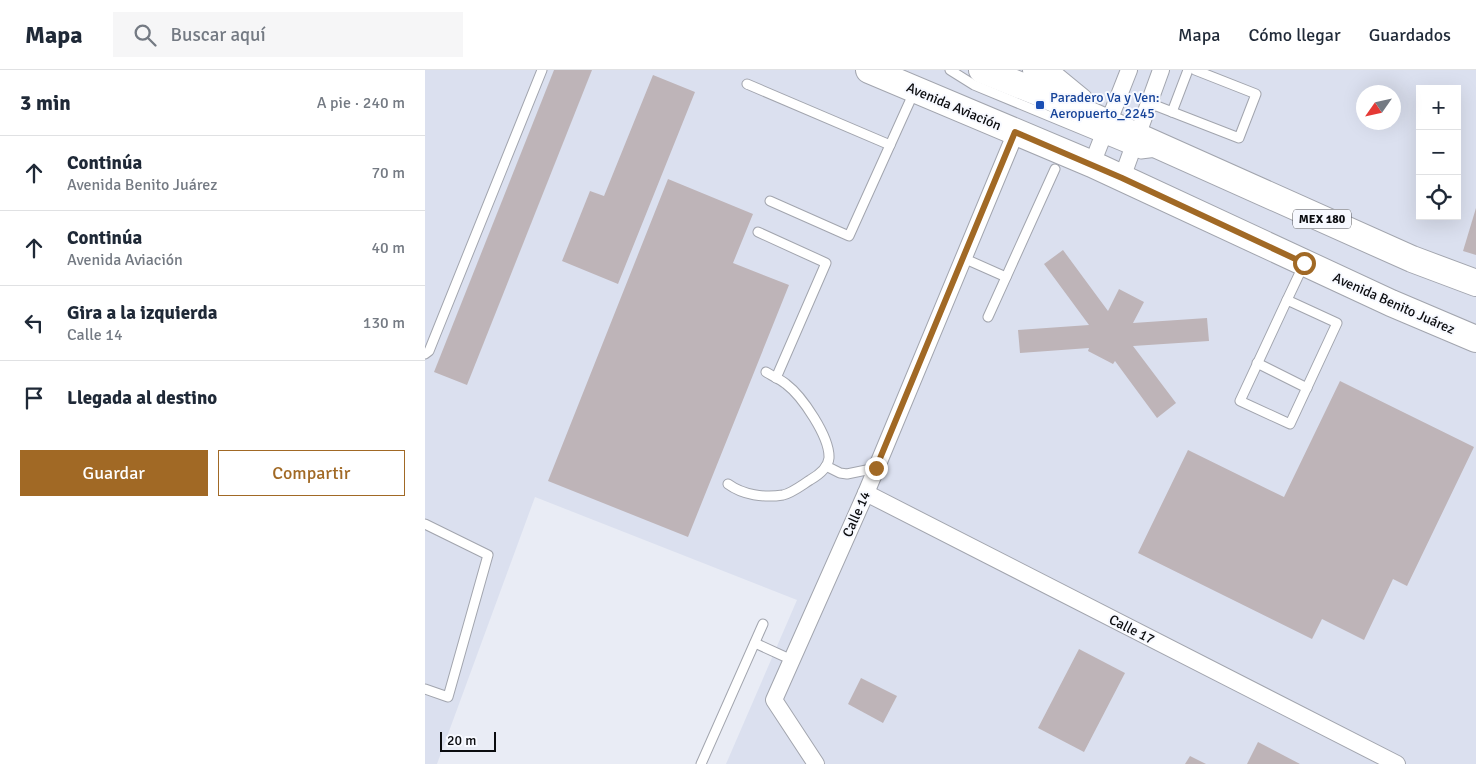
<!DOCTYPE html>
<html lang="es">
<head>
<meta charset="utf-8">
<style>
	body { margin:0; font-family:Signika,sans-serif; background:#f6f6f7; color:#1f2937 }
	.controls { position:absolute; right:15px; top:15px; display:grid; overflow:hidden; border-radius:0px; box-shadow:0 5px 20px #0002 }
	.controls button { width:45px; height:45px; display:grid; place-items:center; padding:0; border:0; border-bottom:1px solid #e0e1e3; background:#fff; color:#1f2937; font:25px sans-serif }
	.compass { position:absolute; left:931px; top:15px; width:45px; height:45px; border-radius:50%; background:#fff; box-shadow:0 5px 20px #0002; rotate:236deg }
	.scale { position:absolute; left:15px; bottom:12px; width:56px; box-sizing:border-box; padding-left:5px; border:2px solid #0b0c0f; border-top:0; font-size:14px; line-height:18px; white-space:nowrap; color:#0b0c0f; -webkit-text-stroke:4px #f7f9ff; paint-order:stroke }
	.stop { position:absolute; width:15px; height:15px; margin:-11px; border:4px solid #a16925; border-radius:50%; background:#fff }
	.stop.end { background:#a16925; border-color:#fff; box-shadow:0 1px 5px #0008 }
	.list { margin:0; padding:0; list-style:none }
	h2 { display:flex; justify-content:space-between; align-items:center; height:65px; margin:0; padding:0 20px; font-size:21px }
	h2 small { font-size:16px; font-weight:400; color:#747a83 }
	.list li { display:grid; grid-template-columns:32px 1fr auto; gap:15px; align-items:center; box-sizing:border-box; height:75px; padding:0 20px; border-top:1px solid #e0e1e3 }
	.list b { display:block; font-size:19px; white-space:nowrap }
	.list p { margin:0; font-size:16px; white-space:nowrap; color:#747a83 }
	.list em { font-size:16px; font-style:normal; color:#747a83 }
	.actions { display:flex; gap:10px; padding:15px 20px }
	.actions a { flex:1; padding:11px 0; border:1px solid #a16925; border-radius:0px; text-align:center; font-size:18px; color:#a16925 }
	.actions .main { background:#a16925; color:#fff }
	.icon { flex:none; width:28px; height:28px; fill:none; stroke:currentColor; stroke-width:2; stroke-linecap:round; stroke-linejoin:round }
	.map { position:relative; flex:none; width:1051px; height:694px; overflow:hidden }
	header { display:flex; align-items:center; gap:30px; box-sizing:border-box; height:70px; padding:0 25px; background:#fff; border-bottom:1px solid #e0e1e3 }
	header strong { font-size:24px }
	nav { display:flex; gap:28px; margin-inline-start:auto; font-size:18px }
	.search { width:350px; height:45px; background:#f6f6f7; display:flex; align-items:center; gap:12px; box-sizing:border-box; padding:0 18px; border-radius:0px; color:#747a83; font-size:19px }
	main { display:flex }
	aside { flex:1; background:#fff }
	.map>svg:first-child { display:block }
	.built { fill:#dbe0ef; fill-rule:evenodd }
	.building { fill:#beb4b8 }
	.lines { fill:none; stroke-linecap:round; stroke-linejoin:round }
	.service-casing { stroke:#a2a5ae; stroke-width:11 }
	.minor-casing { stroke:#a2a5ae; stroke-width:18 }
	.primary-casing { stroke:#a2a5ae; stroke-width:28 }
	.service { stroke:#fff; stroke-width:9 }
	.minor { stroke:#fff; stroke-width:16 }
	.primary { stroke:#fff; stroke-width:26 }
	.route { stroke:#a16925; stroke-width:6 }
	.transit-dot { fill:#1a4fb4; stroke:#f7f9ff; stroke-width:2 }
	.labels { text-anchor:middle; stroke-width:4; stroke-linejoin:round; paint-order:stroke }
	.shield { fill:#f7f9ff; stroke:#525357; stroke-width:1 }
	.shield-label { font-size:12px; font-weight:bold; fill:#0b0c0f }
	.transit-label { font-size:14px; fill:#164399; stroke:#f7f9ff; text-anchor:start }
	.street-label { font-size:14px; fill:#0b0c0f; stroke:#f7f9ff }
</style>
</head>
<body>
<header>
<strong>Mapa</strong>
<div class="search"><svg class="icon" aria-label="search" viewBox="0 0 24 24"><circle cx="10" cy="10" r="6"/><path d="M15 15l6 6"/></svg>Buscar aquí</div>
<nav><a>Mapa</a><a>Cómo llegar</a><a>Guardados</a></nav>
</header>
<main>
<aside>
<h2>3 min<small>A pie · 240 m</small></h2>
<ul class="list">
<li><svg class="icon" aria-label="ahead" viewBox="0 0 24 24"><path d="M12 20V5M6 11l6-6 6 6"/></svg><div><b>Continúa</b><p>Avenida Benito Juárez</p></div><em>70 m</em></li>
<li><svg class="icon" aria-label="ahead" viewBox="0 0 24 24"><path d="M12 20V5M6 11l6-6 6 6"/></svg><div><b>Continúa</b><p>Avenida Aviación</p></div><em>40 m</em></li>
<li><svg class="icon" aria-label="left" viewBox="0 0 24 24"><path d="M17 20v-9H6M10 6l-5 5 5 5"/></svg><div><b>Gira a la izquierda</b><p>Calle 14</p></div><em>130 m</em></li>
<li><svg class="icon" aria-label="arrive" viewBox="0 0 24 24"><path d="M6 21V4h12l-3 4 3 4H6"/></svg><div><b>Llegada al destino</b></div></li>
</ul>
<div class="actions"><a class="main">Guardar</a><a>Compartir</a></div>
</aside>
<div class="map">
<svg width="1051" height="694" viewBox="0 0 1051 694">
	<rect width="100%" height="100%" fill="#e9ecf5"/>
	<path class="built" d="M0 0H1051V694H301L372 530 110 427 12 694H0ZM995 19H1032V146H995ZM938 22H968V52H938Z"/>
	<g class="building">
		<path d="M129 0H167L42 315 9 302Z"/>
		<path d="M228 5 270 22 193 214 137 191 165 121 179 126Z"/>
		<path d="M243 109 328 144 308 193 364 215 263 467 123 411Z"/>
		<path d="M1051 138V185L1038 181Z"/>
		<path d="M638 180 683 241 694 219 719 232 708 253 782 248 784 271 708 276 751 333 732 348 690 291 688 294 663 281 664 278 595 283 593 260 664 255 619 194Z"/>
		<path d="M915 311 1049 377 982 516 968 509 939 570 897 549 887 569 713 483 763 380 859 427Z"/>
		<path d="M654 579 700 603 659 682 613 658Z"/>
		<path d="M436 608 472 626 458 653 423 634Z"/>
		<path d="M833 672 875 694H822Z"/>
		<path d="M765 686 781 694H760Z"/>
	</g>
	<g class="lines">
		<defs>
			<g id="service">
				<path d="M525 0 549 15 716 84 732 82"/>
				<path d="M322 14 465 75"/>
				<path d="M724 33 814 68 831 24 770 0"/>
				<path d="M747 42 763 0"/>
				<path d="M345 131 424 166 489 22"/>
				<path d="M333 162 401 193 351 308"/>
				<path d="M538 188 581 207"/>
				<path d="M862 230 912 253 865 354 815 331Z"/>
				<path d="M862 230 879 194"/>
				<path d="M563 247 630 99"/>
				<path d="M0 284 4 281 117 0"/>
				<path d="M832 293 882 318"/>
				<path d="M401 396 415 403 422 404 451 398"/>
				<path d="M303 414C318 425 339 428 358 425 367 423 377 415 385 410 392 406 403 398 404 388 405 367 377 326 361 314 355 309 347 306 341 302"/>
				<path d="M0 454 63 485 23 627 0 619"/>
				<path d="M330 573 367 590"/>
				<path d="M276 694 338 554"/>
			</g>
			<g id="minor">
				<path d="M667 94 704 0"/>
				<path d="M697 108 736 0"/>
				<path d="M441 423 972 694"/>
				<path d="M391 694 349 630 441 423 591 62"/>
			</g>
			<g id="primary">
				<path d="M444 0 667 94 966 233 1051 269"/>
				<path d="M557 0 627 28 987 189 1051 213"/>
				<path d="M611 0 622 4 655 31"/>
			</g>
		</defs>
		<use href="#service" class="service-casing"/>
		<use href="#minor" class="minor-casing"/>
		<use href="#primary" class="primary-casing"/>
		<use href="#service" class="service"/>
		<use href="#minor" class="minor"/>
		<use href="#primary" class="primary"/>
	</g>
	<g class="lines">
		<path class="route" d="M451 398 590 62 697 108 879 193"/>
	</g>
	<rect class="transit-dot" x="610" y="30" width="10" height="10" rx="2.5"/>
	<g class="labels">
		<rect class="shield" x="868" y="139.5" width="58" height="19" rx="4"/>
		<g class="shield-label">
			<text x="897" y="153">MEX 180</text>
		</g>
		<g class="transit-label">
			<text x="625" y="32">Paradero Va y Ven:<tspan x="625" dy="16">Aeropuerto_2245</tspan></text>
		</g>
		<g class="street-label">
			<text transform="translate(529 36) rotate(23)" y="5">Avenida Aviación</text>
			<text transform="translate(969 233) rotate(24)" y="5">Avenida Benito Juárez</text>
			<text transform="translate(431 444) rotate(-66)" y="5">Calle 14</text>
			<text transform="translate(707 559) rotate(27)" y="5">Calle 17</text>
		</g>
	</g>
</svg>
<div class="controls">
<button>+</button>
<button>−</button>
<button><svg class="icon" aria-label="locate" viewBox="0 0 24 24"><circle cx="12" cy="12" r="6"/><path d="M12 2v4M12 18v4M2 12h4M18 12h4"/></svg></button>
</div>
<svg class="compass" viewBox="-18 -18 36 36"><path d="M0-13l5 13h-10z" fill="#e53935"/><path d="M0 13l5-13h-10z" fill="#747a83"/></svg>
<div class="scale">20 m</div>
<div class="stop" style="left:879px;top:193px"></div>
<div class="stop end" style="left:451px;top:398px"></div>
</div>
</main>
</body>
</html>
